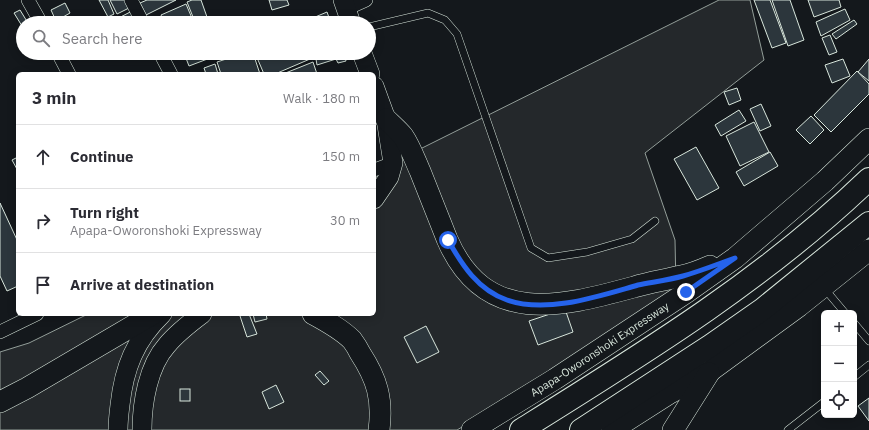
<!DOCTYPE html>
<html lang="en">
<head>
<meta charset="utf-8">
<style>
	body { margin:0; font-family:"IBM Plex Sans",sans-serif; background:#f2f2f3; color:#2b2b33 }
	.controls { position:absolute; right:12px; bottom:12px; display:grid; overflow:hidden; border-radius:6px; box-shadow:0 2px 10px #0003 }
	.controls button { width:36px; height:36px; display:grid; place-items:center; padding:0; border:0; border-bottom:1px solid #e1e1e2; background:#fff; color:#2b2b33; font:20px sans-serif }
	.stop { position:absolute; width:12px; height:12px; margin:-9px; border:3px solid #2563eb; border-radius:50%; background:#fff }
	.stop.end { background:#2563eb; border-color:#fff; box-shadow:0 1px 4px #0008 }
	.list { margin:0; padding:0; list-style:none }
	h2 { display:flex; justify-content:space-between; align-items:center; height:52px; margin:0; padding:0 16px; font-size:17px }
	h2 small { font-size:13px; font-weight:400; color:#7c7c81 }
	.list li { display:grid; grid-template-columns:26px 1fr auto; gap:12px; align-items:center; box-sizing:border-box; height:64px; padding:0 16px; border-top:1px solid #e1e1e2 }
	.list b { display:block; font-size:15px; white-space:nowrap }
	.list p { margin:0; font-size:13px; white-space:nowrap; color:#7c7c81 }
	.list em { font-size:13px; font-style:normal; color:#7c7c81 }
	.icon { flex:none; width:22px; height:22px; fill:none; stroke:currentColor; stroke-width:2; stroke-linecap:round; stroke-linejoin:round }
	.map { position:relative; flex:none; width:869px; height:430px; overflow:hidden }
	.search { position:absolute; background:#fff; box-shadow:0 2px 10px #0003; left:16px; top:16px; width:360px; height:44px; display:flex; align-items:center; gap:10px; box-sizing:border-box; padding:0 14px; border-radius:22px; color:#7c7c81; font-size:15px }
	.panel { position:absolute; background:#fff; box-shadow:0 2px 10px #0003; left:16px; top:72px; width:360px; height:244px; border-radius:6px }
	.map>svg:first-child { display:block }
	.parking { fill:#24282b; stroke:#939e99 }
	.building { fill:#2c363c; stroke:#d8e6dc }
	.lines { fill:none; stroke-linecap:round; stroke-linejoin:round }
	.service-casing { stroke:#d8e6dc; stroke-width:8 }
	.minor-casing { stroke:#d8e6dc; stroke-width:14 }
	.secondary-casing { stroke:#d8e6dc; stroke-width:20 }
	.primary-casing { stroke:#d8e6dc; stroke-width:22 }
	.motorway-casing { stroke:#d8e6dc; stroke-width:24 }
	.service { stroke:#14181c; stroke-width:7 }
	.minor { stroke:#14181c; stroke-width:13 }
	.secondary { stroke:#14181c; stroke-width:19 }
	.primary { stroke:#14181c; stroke-width:21 }
	.motorway { stroke:#14181c; stroke-width:22 }
	.route { stroke:#2563eb; stroke-width:5 }
	.labels { text-anchor:middle; stroke-width:3; stroke-linejoin:round; paint-order:stroke }
	.street-label { font-size:11px; fill:#d8e6dc; stroke:#14181c }
</style>
</head>
<body>
<div class="map">
<svg width="869" height="430" viewBox="0 0 869 430">
	<rect width="100%" height="100%" fill="#14181c"/>
	<path class="parking" d="M719 0H750L764 60 645 153 675 240 676 287 533 385 457 430H0V352L29 343 88 314H374V172Z"/>
	<g class="building">
		<path d="M99 0H108L114 14 108 17Z"/>
		<path d="M110 0H130L133 6 117 14Z"/>
		<path d="M147 0H176L146 15 140 3Z"/>
		<path d="M192 0H201L207 17 195 22 187 2Z"/>
		<path d="M269 0H287L289 5 272 10Z"/>
		<path d="M754 0H770L786 43 772 48Z"/>
		<path d="M772 0H790L804 40 788 46Z"/>
		<path d="M808 0H839L841 7 814 17Z"/>
		<path d="M65 3 70 13 56 21 51 10Z"/>
		<path d="M186 4 194 23H164L161 15Z"/>
		<path d="M845 9 850 20 821 36 816 22Z"/>
		<path d="M20 10 28 23H23L22 26 14 13Z"/>
		<path d="M134 10 141 23H109Z"/>
		<path d="M327 12 331 23H301Z"/>
		<path d="M854 20 857 24 836 39 832 34Z"/>
		<path d="M830 35 837 52 829 55 822 38Z"/>
		<path d="M184 53H218V55L189 66Z"/>
		<path d="M245 53H253L260 74H221L217 62Z"/>
		<path d="M255 53H324L275 74H264Z"/>
		<path d="M335 53H344L346 61 338 63 336 59 317 65 316 59Z"/>
		<path d="M843 59 850 76 832 83 825 65Z"/>
		<path d="M869 59V81L858 72Z"/>
		<path d="M313 62 317 74H283Z"/>
		<path d="M215 64 218 74H206L204 68Z"/>
		<path d="M857 71 869 84V94L831 132 814 115Z"/>
		<path d="M737 88 741 100 729 105 724 92Z"/>
		<path d="M761 104 771 126 760 131 750 109Z"/>
		<path d="M739 110 746 121 721 136 715 125Z"/>
		<path d="M811 116 824 130 810 144 796 130Z"/>
		<path d="M754 122 769 152 740 166 726 136Z"/>
		<path d="M696 147 719 188 697 200 674 159Z"/>
		<path d="M770 152 778 166 744 186 736 172Z"/>
		<path d="M18 157V171L12 160Z"/>
		<path d="M0 203 18 242V286L7 291 0 276Z"/>
		<path d="M565 309 573 332 538 345 529 321Z"/>
		<path d="M244 314H249L257 334 247 337 240 316Z"/>
		<path d="M253 314H266L267 319 255 322Z"/>
		<path d="M426 326 439 352 417 363 404 337Z"/>
		<path d="M320 371 329 381 324 385 315 375Z"/>
		<path d="M276 385 284 402 269 409 262 392Z"/>
		<rect x="180" y="389" width="10" height="12"/>
		<path d="M869 398V421L858 406Z"/>
	</g>
	<g class="lines">
		<defs>
			<g id="service">
				<path d="M369 27 428 13 445 20 457 34 531 248 548 258 587 252 632 239 655 221"/>
				<path d="M824 288 845 313"/>
				<path d="M854 323 869 341"/>
				<path d="M854 377 869 365"/>
				<path d="M788 430 824 402"/>
			</g>
			<g id="minor">
				<path d="M28 0 41 23"/>
				<path d="M131 0 143 23"/>
				<path d="M346 9 366 0"/>
				<path d="M58 53 69 74"/>
				<path d="M160 53 171 74"/>
				<path d="M374 170 393 163"/>
				<path d="M0 332 37 314"/>
			</g>
			<g id="secondary">
				<path d="M343 0 351 23"/>
				<path d="M362 53 370 74"/>
				<path d="M374 86 386 119 393 163 389 177 374 199"/>
				<path d="M118 430C118 422 119 413 120 405 124 368 135 340 162 314"/>
				<path d="M142 430C142 403 148 366 167 345 177 333 190 323 202 314"/>
			</g>
			<g id="primary">
				<path d="M386 119C391 124 398 130 403 136 410 146 415 160 420 171 429 194 438 216 447 239 485 327 560 307 634 287 650 282 666 280 681 276 691 274 701 270 710 266"/>
				<path d="M313 314C326 321 341 329 352 340 355 344 358 349 360 353 377 379 383 399 379 430"/>
				<path d="M0 402 27 388 153 314"/>
				<path id="s1" d="M472 430 555 379 687 292 735 258 825 181 869 139"/>
				<path d="M612 430 670 393 710 371 799 306 869 250"/>
				<path d="M673 430 709 373"/>
			</g>
			<g id="motorway">
				<path d="M521 430C643 354 765 279 869 179"/>
				<path d="M581 430 710 346 763 309 869 223"/>
			</g>
		</defs>
		<use href="#service" class="service-casing"/>
		<use href="#minor" class="minor-casing"/>
		<use href="#secondary" class="secondary-casing"/>
		<use href="#primary" class="primary-casing"/>
		<use href="#motorway" class="motorway-casing"/>
		<use href="#service" class="service"/>
		<use href="#minor" class="minor"/>
		<use href="#secondary" class="secondary"/>
		<use href="#primary" class="primary"/>
		<use href="#motorway" class="motorway"/>
	</g>
	<g class="lines">
		<path class="route" d="M448 240C462 265 478 290 507 300 547 314 599 296 638 285 653 282 669 280 683 276 701 271 718 264 735 258L686 292"/>
	</g>
	<g class="labels">
		<g class="street-label">
			<text dy="4" stroke="none"><textPath href="#s1" startOffset="151">Apapa-Oworonshoki Expressway</textPath></text>
		</g>
	</g>
</svg>
<div class="controls">
<button>+</button>
<button>−</button>
<button><svg class="icon" aria-label="locate" viewBox="0 0 24 24"><circle cx="12" cy="12" r="6"/><path d="M12 2v4M12 18v4M2 12h4M18 12h4"/></svg></button>
</div>
<div class="stop" style="left:448px;top:240px"></div>
<div class="stop end" style="left:686px;top:292px"></div>
<div class="search"><svg class="icon" aria-label="search" viewBox="0 0 24 24"><circle cx="10" cy="10" r="6"/><path d="M15 15l6 6"/></svg>Search here</div>
<section class="panel">
<h2>3 min<small>Walk · 180 m</small></h2>
<ul class="list">
<li><svg class="icon" aria-label="ahead" viewBox="0 0 24 24"><path d="M12 20V5M6 11l6-6 6 6"/></svg><div><b>Continue</b></div><em>150 m</em></li>
<li><svg class="icon" aria-label="right" viewBox="0 0 24 24"><path d="M7 20v-9h11M14 6l5 5-5 5"/></svg><div><b>Turn right</b><p>Apapa-Oworonshoki Expressway</p></div><em>30 m</em></li>
<li><svg class="icon" aria-label="arrive" viewBox="0 0 24 24"><path d="M6 21V4h12l-3 4 3 4H6"/></svg><div><b>Arrive at destination</b></div></li>
</ul>
</section>
</div>
</body>
</html>
